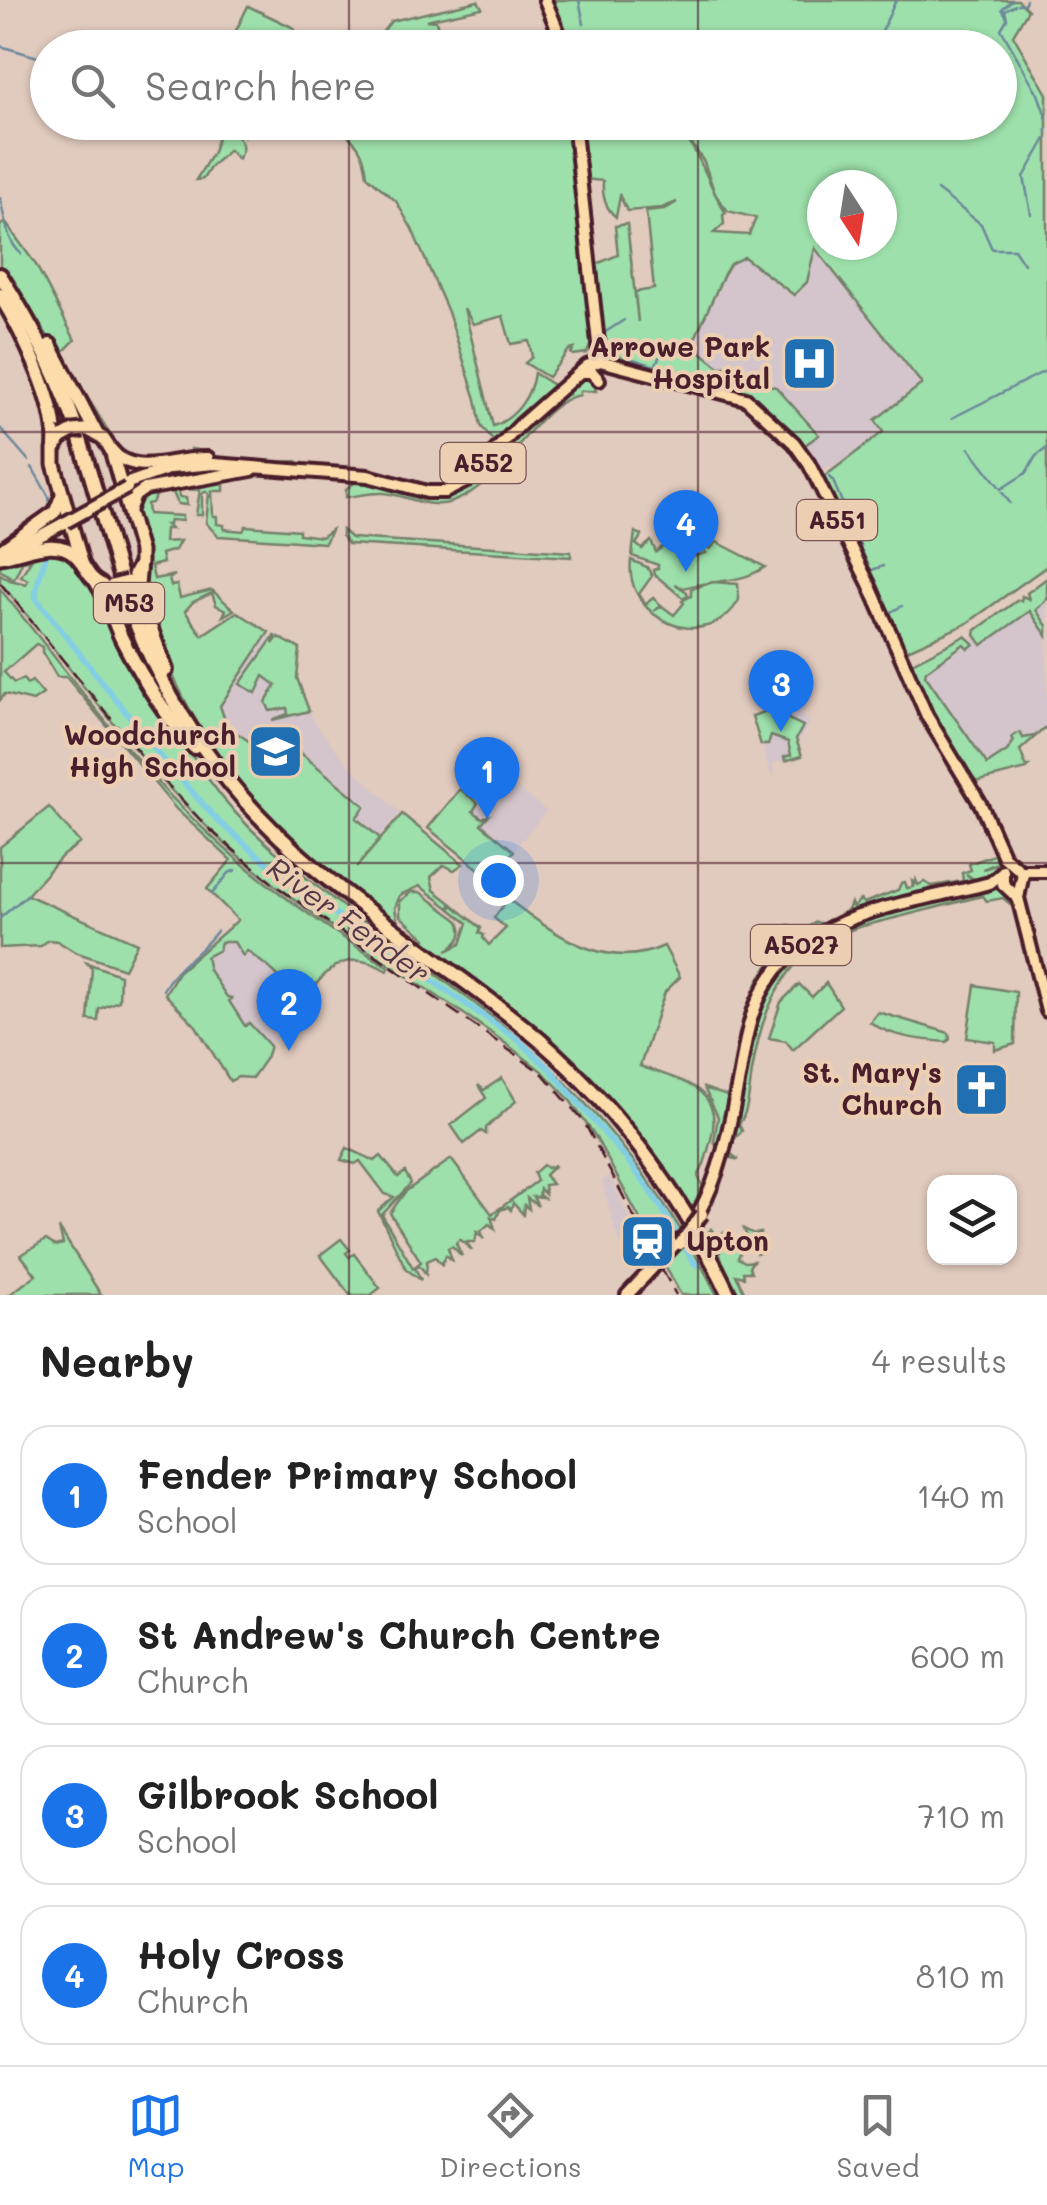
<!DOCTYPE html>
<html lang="en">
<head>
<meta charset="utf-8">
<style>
	body { margin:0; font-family:Mali,sans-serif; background:#f2f2f2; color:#222 }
	.controls { position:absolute; right:30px; bottom:30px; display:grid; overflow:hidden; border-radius:20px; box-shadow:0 2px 8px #0004 }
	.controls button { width:90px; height:90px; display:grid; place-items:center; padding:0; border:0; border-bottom:2px solid #e0e0e0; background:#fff; color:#222; font:50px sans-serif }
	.compass { position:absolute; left:807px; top:170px; width:90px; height:90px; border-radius:50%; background:#fff; box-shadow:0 2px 8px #0004; rotate:168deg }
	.you { position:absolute; left:498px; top:880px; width:35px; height:35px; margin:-25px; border:8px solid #fff; border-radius:50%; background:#1a73e8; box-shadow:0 0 0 15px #1a73e833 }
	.badge { display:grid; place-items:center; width:65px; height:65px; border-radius:50%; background:#1a73e8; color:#fff; font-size:32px; font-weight:700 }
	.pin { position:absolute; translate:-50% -82px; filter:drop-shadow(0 2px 5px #0008) }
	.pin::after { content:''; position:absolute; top:52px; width:35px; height:30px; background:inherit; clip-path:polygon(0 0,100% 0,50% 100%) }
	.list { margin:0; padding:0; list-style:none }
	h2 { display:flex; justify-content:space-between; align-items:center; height:130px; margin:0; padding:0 40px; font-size:42px }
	h2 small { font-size:32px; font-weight:400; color:#767676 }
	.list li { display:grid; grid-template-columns:65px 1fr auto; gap:30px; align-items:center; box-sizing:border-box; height:140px; margin:0 20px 20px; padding:0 20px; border:2px solid #e0e0e0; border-radius:30px }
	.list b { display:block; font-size:38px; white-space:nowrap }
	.list p { margin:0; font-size:32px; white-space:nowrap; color:#767676 }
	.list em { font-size:32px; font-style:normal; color:#767676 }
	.icon { flex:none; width:55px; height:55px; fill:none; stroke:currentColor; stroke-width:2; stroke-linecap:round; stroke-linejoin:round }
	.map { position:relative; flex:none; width:1047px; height:1295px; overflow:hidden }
	.search { position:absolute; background:#fff; box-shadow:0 2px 8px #0004; left:30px; right:30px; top:30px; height:110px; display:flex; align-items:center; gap:25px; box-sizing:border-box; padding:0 35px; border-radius:55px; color:#767676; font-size:38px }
	.sheet { height:770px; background:#fff }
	nav { display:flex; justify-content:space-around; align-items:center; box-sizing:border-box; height:140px; border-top:2px solid #e0e0e0; background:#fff; font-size:28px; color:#767676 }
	nav a { display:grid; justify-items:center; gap:5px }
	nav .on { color:#1a73e8 }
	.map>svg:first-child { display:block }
	.built { fill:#d3c5cb }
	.green { fill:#9de0ab; stroke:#74806b; stroke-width:2.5; fill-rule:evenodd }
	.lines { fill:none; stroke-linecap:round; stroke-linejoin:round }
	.stream { stroke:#6d889a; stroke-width:2.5 }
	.river { stroke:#84cee4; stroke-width:6 }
	.primary-casing { stroke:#4a1f2b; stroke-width:18 }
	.trunk-casing { stroke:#4a1f2b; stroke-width:19 }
	.motorway-casing { stroke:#4a1f2b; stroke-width:20 }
	.primary { stroke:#fddcac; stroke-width:10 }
	.trunk { stroke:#fddcac; stroke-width:11 }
	.motorway { stroke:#fddcac; stroke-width:12 }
	.rail { stroke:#4a1f2b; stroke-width:2.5; stroke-dasharray:15 8; stroke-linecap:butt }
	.primary-bridge-casing { stroke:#4a1f2b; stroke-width:18; stroke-linecap:butt }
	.trunk-bridge-casing { stroke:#4a1f2b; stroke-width:19; stroke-linecap:butt }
	.primary-bridge { stroke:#fddcac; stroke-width:10 }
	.trunk-bridge { stroke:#fddcac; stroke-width:11 }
	.grid { fill:none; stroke:#4a1f2b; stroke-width:2.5; stroke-opacity:0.55 }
	.labels { text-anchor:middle; stroke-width:8; stroke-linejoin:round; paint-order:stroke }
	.shield { fill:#eccfb3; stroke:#7b5454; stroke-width:2.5 }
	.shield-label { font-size:25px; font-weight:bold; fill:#4a1f2b }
	.poi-label { font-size:28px; font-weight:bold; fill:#4a1f2b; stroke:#eccfb3; text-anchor:end }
	.water-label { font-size:30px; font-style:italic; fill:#533947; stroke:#eccfb3 }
</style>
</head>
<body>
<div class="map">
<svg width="1047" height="1295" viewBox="0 0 1047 1295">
	<rect width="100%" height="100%" fill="#e1cabe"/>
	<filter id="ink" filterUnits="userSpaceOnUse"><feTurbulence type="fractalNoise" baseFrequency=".01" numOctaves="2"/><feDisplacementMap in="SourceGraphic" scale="20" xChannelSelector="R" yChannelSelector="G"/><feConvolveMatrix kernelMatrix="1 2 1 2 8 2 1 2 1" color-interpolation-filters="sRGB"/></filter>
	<g filter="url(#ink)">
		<g class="built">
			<path d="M814 247 923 385 875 420 884 432 838 464 820 472 802 447 819 434 695 350 692 345 730 264 745 257 794 295 807 282Z"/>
			<path d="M1047 599V726L990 768 923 673 976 638 982 644Z"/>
			<path d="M275 635 300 648 295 658V676L300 695 317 726 346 762 400 813 340 881 198 735 205 731 267 636 271 639Z"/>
			<path d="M809 677 818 682 802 716 809 721 799 742 803 755 773 763 774 774 771 775 753 715 788 704Z"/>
			<path d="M483 760 546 811 494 874 503 882 500 886 428 828Z"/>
			<path d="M219 900 334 966 321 978 292 1019 285 1023 287 1027 269 1047 266 1058 252 1078 238 1077 233 1082 196 1026 165 991 178 972 238 920Z"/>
			<path d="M609 1176 644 1250 645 1264 636 1270 616 1232 602 1181Z"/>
		</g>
		<g class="green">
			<path d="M550 0H1018L1028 10 1013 35 1047 94V566L966 624 903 652 820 480 883 432 875 420 922 384 815 248 807 282 794 295 744 257 730 264 724 274 692 345 719 367 731 366 754 381 776 387 819 435 802 447 750 395 667 376 611 353 601 327 594 265 618 255 615 226 627 224 638 322 635 292 654 289 646 212 664 210 677 202 662 208 627 211 620 196 616 217C605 208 602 195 603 181L585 179 580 137 597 127 607 133C614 127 630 123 642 123 649 122 659 121 666 123 695 131 709 190 726 213L723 215 724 224 714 233 749 235 756 218 728 211 715 194 704 162 686 135 697 128 693 124 684 133 673 123 1000 122V48L571 47ZM822 185H882V245H822Z"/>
			<path d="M478 1 482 8 426 20 436 21 444 47H371L391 21Z"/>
			<path d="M248 6 294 28 296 34 289 47H228Z"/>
			<path d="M251 123 244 136 239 133 237 136C244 145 244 149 238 159L229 150 211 166 203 179 196 180 213 152 222 124Z"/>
			<path d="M333 123H571L594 336 587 353 573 355 571 353 574 349 569 350 548 377 525 363 532 357 529 341 511 344 503 316 473 324 464 308 493 426C516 418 531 396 534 373L555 386 496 444 481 426 476 399 448 312 412 229 396 201 367 176C364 147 355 141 333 123Z"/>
			<path d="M5 222 36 265 75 340 63 352 79 384 125 458 140 463 191 454V449L205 451 206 455 263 463 297 461 301 466 196 456 141 465 124 461 92 422 59 353 0 264V226Z"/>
			<path d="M589 374 588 381 591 374 596 391H580V395C537 401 502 486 452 502 428 510 408 495 384 493 371 492 358 496 346 497V489L356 482C383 485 433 502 459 491L555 400 565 393 570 395 566 391 583 375Z"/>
			<path d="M224 477V491H212L213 516H217V524L224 525V529L243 531 246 526 299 530V534L321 537 331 530 325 543C286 540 253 538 218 536L206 523 209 494 206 491 202 494V515H196L200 490 185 489V485Z"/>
			<path d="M178 487 179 497 186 498 187 505 178 504 172 490 158 493 152 503 147 504 148 514 182 516V521L170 520 169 525H166L171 529H165L164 542 180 541 175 550 161 554 163 563 151 566 154 579 175 575 169 579 171 586 177 585 180 598 212 590 234 610 223 616 226 610 216 605 212 593 193 602 185 611 202 635 237 612 269 632 220 706 227 726 263 751 267 747 279 758 291 745 365 806 356 818 380 838 356 868 402 814 463 864 454 870 444 865 431 877 434 890 452 904 449 908 420 886 400 895 395 908 398 924H394L344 883 340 886C259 809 199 752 160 643 149 613 140 587 137 555 135 534 130 515 138 495Z"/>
			<path d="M342 530 351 538 556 551 571 552V557L348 544 342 536Z"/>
			<path d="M635 532 642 535 636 544 642 549 651 541 656 552 666 544 674 550 680 547 681 553 691 557 706 553 703 549 706 546 710 549 717 542 765 567C741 584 709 580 683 588L675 584 687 592 688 596 683 598 654 574 653 570 658 568V565L632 556Z"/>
			<path d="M56 549 76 562C87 586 106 609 120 633 159 699 194 773 250 828 327 903 418 957 501 1024 592 1098 664 1190 717 1295H681L595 1136 569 1099 544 1073C442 990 320 931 223 842 139 765 72 669 0 582V574L10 580 26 584 28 580 21 576 31 560 20 561 22 562 14 579 0 570V565L9 562H0Z"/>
			<path d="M631 560 647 567 652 576 639 594 646 604 653 598 661 605 654 611 662 606 674 615 684 603 682 601 691 596V589L713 582 738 584 739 600C707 656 624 620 631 560Z"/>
			<path d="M1047 578V599L1036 610 1047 626V636L1030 611 982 645 975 635 976 630 1018 600 1021 601 1022 596 1029 599 1027 593Z"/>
			<path d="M0 589C68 671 131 763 210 835 264 886 327 927 389 968L387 971C337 939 315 986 292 1019L288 1020C292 979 279 976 247 951L243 956 234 942H221L219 950 206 957 209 970 227 997 232 998 229 1001 245 1026 249 1023 270 1046 266 1058 252 1078 238 1077 230 1081 196 1026 165 994 178 972 238 920 207 889 231 860 176 809 66 677H57L42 652V647L36 644 4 672 14 683 23 679 27 684 32 681 43 694 33 701 5 694 0 700Z"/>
			<path d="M275 635 273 644 278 637 300 649 297 678 309 711 272 720 288 714 287 708 270 711 266 702 276 685 264 676 256 693 240 684Z"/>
			<path d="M965 636 974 644 968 649 964 644 926 671 925 675 987 764 1007 751 1014 741 1012 737 1020 732 1023 738 1035 736 1046 727 1020 750 1026 766H1029L1027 769 971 783 936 729 908 665Z"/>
			<path d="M792 699 784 717 803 726 796 739 802 756 785 761 784 757 791 755 788 742 771 736 768 745H761L752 716 788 704Z"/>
			<path d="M460 789 478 803 473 811 482 818 488 816 481 824 514 851 494 874 503 882 500 886 428 828Z"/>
			<path d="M49 807 80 843 62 856 27 895 137 943 124 969 75 952 57 941 48 940 41 946 0 948V847Z"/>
			<path d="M999 853 1002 861 983 869 1002 863 996 876 980 883 966 874 975 882 866 912 804 939 798 933 816 922 824 924 849 913 835 917 848 910 851 903 853 908 860 900 864 903 898 890 901 883 905 882 907 888 913 887 912 881 915 884 916 880 918 885 924 882 932 886 963 881 962 873 971 870 969 864Z"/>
			<path d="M992 886 1011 896 1016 909 1003 898 987 901 982 896 855 928 801 954V950L846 922Z"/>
			<path d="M411 892H420L459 921C466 936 457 944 446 951L461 944 468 923 450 909 453 905 481 928 479 933 484 935 483 938 489 945 506 928 494 918 508 899C554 934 606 973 664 946L680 977 665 992 640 1066C680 1081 725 1087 711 1139 707 1153 706 1164 698 1176L704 1189 692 1213 664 1176 525 1022 466 974 421 944 426 939 400 916V901Z"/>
			<path d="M787 925H790L796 945 783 956 782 950 776 958 782 957 767 980 718 1150 714 1141 718 1117 704 1088 730 1097 726 1117 748 1017 745 1012 760 977 779 952Z"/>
			<path d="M794 956 799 960C770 993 759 1027 752 1072 749 1089 749 1111 739 1124L742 1131 734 1139 731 1154 739 1160 728 1157C738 1086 745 1011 794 956Z"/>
			<path d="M87 963 120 975 119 1001 99 1009 98 1021 88 1020 92 969Z"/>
			<path d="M826 983 841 1006 793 1050 786 1041 769 1038 781 1002 799 984 812 997Z"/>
			<path d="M975 985 1016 992 1015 1044 995 1050V1042L967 1038Z"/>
			<path d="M878 1012 949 1033 950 1039 947 1042C922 1040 890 1037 870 1022Z"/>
			<path d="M502 1078 516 1101 486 1128V1134L481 1131 464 1144 451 1125 486 1098 478 1085 484 1090Z"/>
			<path d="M347 1148 375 1161 381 1156 398 1177 405 1172 411 1183 382 1215 413 1268 421 1262 390 1213 405 1192 451 1159 492 1214 537 1181 534 1173 543 1165 547 1168 555 1165 545 1175 552 1184 544 1185 545 1194 540 1189 539 1195 543 1198 533 1197 538 1206 527 1198 529 1209 524 1205 523 1214 513 1203 511 1210 508 1207 500 1210 496 1219 491 1217 495 1229 489 1224 481 1231 484 1239 477 1232 475 1242H466L472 1250 460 1239 456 1243 462 1256 452 1246 448 1248 452 1260 446 1255 442 1264 435 1257 427 1261 426 1274 420 1266 415 1268 421 1280 406 1269 378 1211 394 1197 385 1194 360 1161 355 1164 341 1160Z"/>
			<path d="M59 1228 101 1295H9L36 1275 21 1255 46 1240 55 1246 63 1244Z"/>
			<path d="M711 1229 715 1234 710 1240 727 1231 725 1238 714 1246 720 1252 724 1244 732 1249 748 1239 744 1229 754 1234 760 1233 759 1241 765 1251 756 1254 753 1248H742L738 1258 745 1262 753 1261 749 1267 751 1272H743L744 1277 736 1275 746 1295H733L706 1237Z"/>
			<path d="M341 1239 350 1250 346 1253 349 1257 354 1254 380 1288 371 1295H350L320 1255Z"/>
		</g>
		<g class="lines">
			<g class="stream">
				<path d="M579 0 584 24"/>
				<path d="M1018 4H1024L1026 0"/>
				<path d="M1015 5 1005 10 1007 19 1001 29 1038 94 1047 119"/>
				<path d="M1006 15 1002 9 1012 0"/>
				<path d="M881 33 896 0"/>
				<path d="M0 46 48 60"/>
				<path d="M1047 128V132"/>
				<path d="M937 190 981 224 992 249H1014L1024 264"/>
				<path d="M0 198C5 218 5 238 21 254"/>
				<path d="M1031 214 1024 177 1047 137"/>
				<path d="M604 333 624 320"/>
				<path d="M627 357 655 366 661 354 689 342"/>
				<path d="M952 418 1047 370"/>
				<path d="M0 428 29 461"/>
				<path d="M969 448 1001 489 1026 473 1036 456 1047 448"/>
				<path d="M32 467 49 497 50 508"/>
				<path d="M829 477 833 481 861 547"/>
				<path d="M1002 492 1010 503"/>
				<path d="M849 515 854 509"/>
				<path d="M857 534 865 529"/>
				<path d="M862 551 905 651"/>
				<path d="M872 570 883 566"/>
				<path d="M889 613 902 606"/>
				<path d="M212 894 229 873 236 870"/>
				<path d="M0 918 27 895"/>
				<path d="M163 990C176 966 201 953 217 931"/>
			</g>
			<path class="river" d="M46 554C44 566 34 587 36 598L161 757 218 821 292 884 517 1039 549 1068 630 1163 660 1205 694 1263 698 1265"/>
			<defs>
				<g id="primary">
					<path d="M545 0 565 48"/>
					<path d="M574 122 600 361"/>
					<path d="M582 372H592L599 380"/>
					<path d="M112 450C134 479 175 456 208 458"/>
					<path d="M125 484 171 468 214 464 368 476 427 492H445L465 482 521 424 587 366 600 361 746 399 794 443 809 464 869 584 927 716 981 805 1004 857 1023 873 1018 898 1047 1011"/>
					<path d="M129 511 135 496 145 489 252 470"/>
					<path d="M14 550 66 522"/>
					<path d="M1003 871V884L1018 898"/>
					<path d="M1021 871H1047"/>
					<path d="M699 1212C723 1170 731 1119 740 1073 744 1050 747 1027 756 1005 793 911 905 906 990 883L1001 874"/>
					<path d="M627 1295 678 1241"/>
				</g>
				<g id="trunk">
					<path d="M90 431 103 438 111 450 140 551V564L134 575"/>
					<path d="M59 441 54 450V464L83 566"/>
					<path d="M0 551 55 512 62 495"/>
					<path d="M0 557C23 554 57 535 76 556 87 567 87 578 102 585"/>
				</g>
				<g id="motorway">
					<path d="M0 275C29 320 53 365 72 416 94 477 108 542 129 604 149 663 181 719 219 769 301 878 420 942 524 1027 610 1097 682 1194 729 1295"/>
					<path d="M0 295C22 331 59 405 55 447"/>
					<path d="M50 345 96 433"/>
					<path d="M139 568 137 592 166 670"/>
					<path d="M97 583C109 600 113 622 123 641 142 678 166 716 194 747"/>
				</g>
			</defs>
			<use href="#primary" class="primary-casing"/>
			<use href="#trunk" class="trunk-casing"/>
			<use href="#motorway" class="motorway-casing"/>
			<use href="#primary" class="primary"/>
			<use href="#trunk" class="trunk"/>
			<use href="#motorway" class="motorway"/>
			<g class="rail">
				<path d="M0 583 145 760 208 828 275 885 543 1074 584 1122 657 1260"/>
				<path d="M662 1269 676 1295"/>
			</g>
			<defs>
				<g id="primary-bridge">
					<path d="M66 522 127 488"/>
					<path d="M680 1244 702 1214"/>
				</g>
				<g id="trunk-bridge">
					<path d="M62 437 73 431 84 430"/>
					<path d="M112 586 127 582"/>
				</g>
			</defs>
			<use href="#primary-bridge" class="primary-bridge-casing"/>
			<use href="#trunk-bridge" class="trunk-bridge-casing"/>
			<use href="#primary-bridge" class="primary-bridge"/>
			<use href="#trunk-bridge" class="trunk-bridge"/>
		</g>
	</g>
	<path class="grid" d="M349 0V48M698 0V48M349 122V1295M698 122V1295M0 432H1047M0 863H1047"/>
	<defs>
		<symbol id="hospital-square" viewBox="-11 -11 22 22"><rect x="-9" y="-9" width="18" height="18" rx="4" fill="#1f6fb2" stroke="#eccfb3"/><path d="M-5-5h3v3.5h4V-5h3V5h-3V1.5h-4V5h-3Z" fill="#fff"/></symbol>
		<symbol id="school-square" viewBox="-11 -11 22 22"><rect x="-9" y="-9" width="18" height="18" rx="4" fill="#1f6fb2" stroke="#eccfb3"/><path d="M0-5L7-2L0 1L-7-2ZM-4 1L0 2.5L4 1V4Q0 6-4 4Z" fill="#fff"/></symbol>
		<symbol id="church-square" viewBox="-11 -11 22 22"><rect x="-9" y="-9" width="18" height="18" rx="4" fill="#1f6fb2" stroke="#eccfb3"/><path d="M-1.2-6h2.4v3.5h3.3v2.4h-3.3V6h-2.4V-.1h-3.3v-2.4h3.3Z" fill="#fff"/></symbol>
		<symbol id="station-square" viewBox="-11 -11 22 22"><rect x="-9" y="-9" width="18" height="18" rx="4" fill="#1f6fb2" stroke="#eccfb3"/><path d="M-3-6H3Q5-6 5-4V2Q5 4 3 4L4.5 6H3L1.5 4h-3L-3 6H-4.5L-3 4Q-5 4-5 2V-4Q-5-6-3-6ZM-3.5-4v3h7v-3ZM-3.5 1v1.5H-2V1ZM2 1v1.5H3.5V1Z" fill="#fff"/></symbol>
	</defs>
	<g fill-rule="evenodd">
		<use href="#hospital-square" x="778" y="332" width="63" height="63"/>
		<use href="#school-square" x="244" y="720" width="63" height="63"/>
		<use href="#church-square" x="950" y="1058" width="63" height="63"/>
		<use href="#station-square" x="616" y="1210" width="63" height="63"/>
	</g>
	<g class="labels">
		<g class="shield">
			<rect x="440.5" y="443" width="85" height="40" rx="8"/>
			<rect x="797" y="500" width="80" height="40" rx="8"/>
			<rect x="94" y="583" width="70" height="40" rx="8"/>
			<rect x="751" y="925" width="100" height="40" rx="8"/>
		</g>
		<g class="shield-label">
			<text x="483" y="472">A552</text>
			<text x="837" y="529">A551</text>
			<text x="129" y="612">M53</text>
			<text x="801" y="954">A5027</text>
		</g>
		<g class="poi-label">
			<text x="770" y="357">Arrowe Park<tspan x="770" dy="32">Hospital</tspan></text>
			<text x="236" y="745">Woodchurch<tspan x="236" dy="32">High School</tspan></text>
			<text x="942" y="1083">St. Mary's<tspan x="942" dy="32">Church</tspan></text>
			<text x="686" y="1251" text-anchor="start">Upton</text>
		</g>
		<g class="water-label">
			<text transform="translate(348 921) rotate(36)" y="10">River Fender</text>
		</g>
	</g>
</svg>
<div class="controls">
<button><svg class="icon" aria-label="layers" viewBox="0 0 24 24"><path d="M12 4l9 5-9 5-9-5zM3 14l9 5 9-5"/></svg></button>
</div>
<svg class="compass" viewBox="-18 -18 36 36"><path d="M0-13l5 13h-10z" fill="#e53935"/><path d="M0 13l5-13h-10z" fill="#767676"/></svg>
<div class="you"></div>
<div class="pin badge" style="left:487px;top:819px">1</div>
<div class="pin badge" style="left:289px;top:1051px">2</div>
<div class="pin badge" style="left:781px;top:732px">3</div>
<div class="pin badge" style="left:686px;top:572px">4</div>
<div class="search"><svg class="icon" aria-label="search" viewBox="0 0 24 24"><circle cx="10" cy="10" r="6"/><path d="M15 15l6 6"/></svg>Search here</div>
</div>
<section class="sheet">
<h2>Nearby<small>4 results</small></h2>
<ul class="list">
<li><span class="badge">1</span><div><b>Fender Primary School</b><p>School</p></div><em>140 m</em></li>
<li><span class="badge">2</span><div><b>St Andrew's Church Centre</b><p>Church</p></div><em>600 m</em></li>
<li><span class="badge">3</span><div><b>Gilbrook School</b><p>School</p></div><em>710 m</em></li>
<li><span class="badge">4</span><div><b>Holy Cross</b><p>Church</p></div><em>810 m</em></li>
</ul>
</section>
<nav>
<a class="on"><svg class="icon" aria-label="map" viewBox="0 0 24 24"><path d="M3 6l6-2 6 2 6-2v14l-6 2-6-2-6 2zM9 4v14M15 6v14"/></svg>Map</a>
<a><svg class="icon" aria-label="directions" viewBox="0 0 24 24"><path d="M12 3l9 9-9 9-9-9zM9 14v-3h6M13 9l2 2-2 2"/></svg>Directions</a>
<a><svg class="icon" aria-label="saved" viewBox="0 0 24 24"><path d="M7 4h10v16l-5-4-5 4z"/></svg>Saved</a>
</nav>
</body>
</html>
